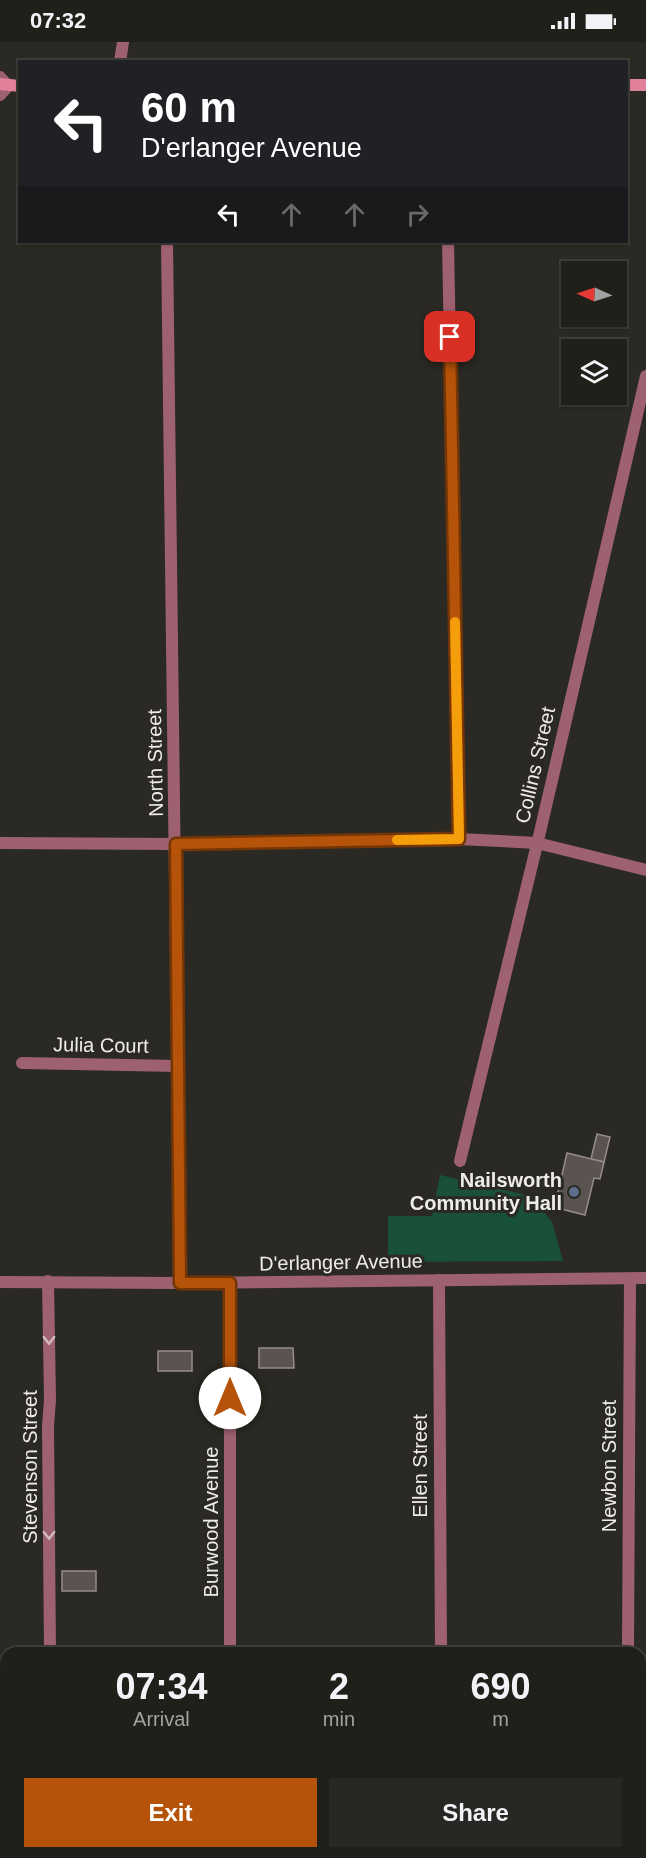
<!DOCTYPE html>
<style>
body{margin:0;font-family:Arial,sans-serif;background:#282723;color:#f1f3f6;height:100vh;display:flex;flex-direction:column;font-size:22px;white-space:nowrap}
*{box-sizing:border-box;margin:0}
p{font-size:20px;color:#a2a2a2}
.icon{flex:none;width:33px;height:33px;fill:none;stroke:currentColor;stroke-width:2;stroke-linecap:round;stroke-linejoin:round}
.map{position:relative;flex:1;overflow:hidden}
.panel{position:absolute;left:0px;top:1605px;width:646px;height:212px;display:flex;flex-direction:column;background:#201f1a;border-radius:18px 18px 0 0;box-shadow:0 2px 4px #0004,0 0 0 2px #3d3d39}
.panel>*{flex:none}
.top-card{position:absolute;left:18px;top:18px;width:610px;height:183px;border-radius:0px;box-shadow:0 2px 4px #0004,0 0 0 2px #3d3d39;background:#202124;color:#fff;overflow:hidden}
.needle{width:39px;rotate:273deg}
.fabs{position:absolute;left:561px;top:219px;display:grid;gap:12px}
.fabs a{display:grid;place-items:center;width:66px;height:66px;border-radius:0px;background:#201f1a;box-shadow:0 2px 4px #0004,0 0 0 2px #3d3d39;font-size:30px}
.pin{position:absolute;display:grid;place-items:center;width:51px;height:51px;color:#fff;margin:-26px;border-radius:12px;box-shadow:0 3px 9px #0006}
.me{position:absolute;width:66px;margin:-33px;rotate:0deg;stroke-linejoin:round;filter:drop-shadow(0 0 4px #0008)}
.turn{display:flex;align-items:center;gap:21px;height:126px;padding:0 24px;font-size:27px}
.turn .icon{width:78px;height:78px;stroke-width:2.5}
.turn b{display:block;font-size:42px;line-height:51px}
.lanes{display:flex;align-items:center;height:57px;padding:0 24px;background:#0003;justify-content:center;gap:30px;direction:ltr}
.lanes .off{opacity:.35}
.eta{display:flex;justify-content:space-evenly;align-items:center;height:102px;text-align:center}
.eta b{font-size:36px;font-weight:800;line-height:42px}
.primary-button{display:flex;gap:12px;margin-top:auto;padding:12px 24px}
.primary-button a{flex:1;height:69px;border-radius:0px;background:#b45309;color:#fff;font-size:24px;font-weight:800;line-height:69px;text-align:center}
.primary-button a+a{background:#282723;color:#f1f3f6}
.status{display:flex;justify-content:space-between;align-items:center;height:42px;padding:0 30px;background:#201f1a;direction:ltr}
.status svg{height:16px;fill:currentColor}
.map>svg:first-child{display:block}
.green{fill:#195038}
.building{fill:#5b5350;stroke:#968d8a;stroke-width:1.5}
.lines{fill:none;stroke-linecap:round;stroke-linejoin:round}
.street{stroke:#9e6171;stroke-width:12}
.secondary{stroke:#e18099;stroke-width:12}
.oneway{stroke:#d2bbbe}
.route-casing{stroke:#753606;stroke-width:15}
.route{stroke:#b45309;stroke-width:10}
.slow{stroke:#f59e0b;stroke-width:10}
.service-dot{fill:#5c6f8a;stroke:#2b2923;stroke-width:2}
.labels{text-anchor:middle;stroke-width:6;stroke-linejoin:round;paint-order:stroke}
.street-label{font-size:20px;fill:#eeece8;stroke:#2b2923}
.poi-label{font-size:20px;font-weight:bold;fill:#eeece8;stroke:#2b2923;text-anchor:end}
</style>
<div class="status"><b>07:32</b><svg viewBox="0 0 49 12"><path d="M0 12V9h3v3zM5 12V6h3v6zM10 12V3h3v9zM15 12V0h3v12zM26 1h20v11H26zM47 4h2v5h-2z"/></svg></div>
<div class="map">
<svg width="646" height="1816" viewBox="0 0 646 1816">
<rect width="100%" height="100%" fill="#2b2923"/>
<!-- green -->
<path class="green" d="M440,1133L522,1152L538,1162L552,1180L563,1219L388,1220V1174H432Z"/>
<!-- building -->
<g class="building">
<path d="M597,1092L610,1095L604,1120L591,1117Z"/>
<path d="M567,1111L604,1120L600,1137L594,1136L585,1173L561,1167L562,1164L555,1163Z"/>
<path d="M259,1306H293L294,1326H259Z"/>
<rect x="158" y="1309" width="34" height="20"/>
<rect x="62" y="1529" width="34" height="20"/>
<rect x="369" y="1810" width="49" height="6"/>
</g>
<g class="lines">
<!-- street -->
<g class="street">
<path d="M120,20L123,0"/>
<path d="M0,35L8,44L0,53"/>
<path d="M167,200L180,1241"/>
<path d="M448,200L459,797"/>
<path d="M0,801L176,802L459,797L537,801L646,828"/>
<path d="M22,1021L178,1024"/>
<path d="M460,1119L540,790L646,334"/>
<path d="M439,1238L441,1611"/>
<path d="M48,1239L50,1358L48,1384L50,1611"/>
<path d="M0,1240L180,1241L646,1236"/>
<path d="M230,1611V1241"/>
<path d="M628,1611L630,1237"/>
<path d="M640,1656H646"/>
<path d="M49,1810V1816"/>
<path d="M630,1810V1816"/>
<path d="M230,1816V1810"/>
<path d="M441,1816V1810"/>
</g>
<!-- secondary -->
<g class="secondary">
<path d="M0,42L20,44"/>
<path d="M627,43H646"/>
</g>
</g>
<!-- one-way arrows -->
<defs><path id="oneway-chevron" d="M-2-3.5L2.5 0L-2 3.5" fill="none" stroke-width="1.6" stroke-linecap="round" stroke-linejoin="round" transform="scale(1.5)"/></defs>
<g class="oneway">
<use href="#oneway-chevron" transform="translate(49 1298) rotate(89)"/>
<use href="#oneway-chevron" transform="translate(49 1493) rotate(89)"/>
</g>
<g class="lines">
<!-- route casing -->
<g class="route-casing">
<path id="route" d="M230,1356V1241H180L176,802L459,797L450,295"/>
</g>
<!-- route -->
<use href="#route" class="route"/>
<!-- slow -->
<path class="slow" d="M397,798L459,797L455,580"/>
</g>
<!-- markers -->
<circle class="service-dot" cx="574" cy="1150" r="6"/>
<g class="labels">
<!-- street labels -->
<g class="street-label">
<text transform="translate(155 721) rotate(-91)" y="7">North Street</text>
<text transform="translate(535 723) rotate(-77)" y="7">Collins Street</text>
<text transform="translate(101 1003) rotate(1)" y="7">Julia Court</text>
<text transform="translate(341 1220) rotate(-1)" y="7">D'erlanger Avenue</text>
<text transform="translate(420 1424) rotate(-90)" y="7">Ellen Street</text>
<text transform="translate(609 1424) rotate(-90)" y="7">Newbon Street</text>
<text transform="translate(30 1425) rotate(-90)" y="7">Stevenson Street</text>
<text transform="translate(211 1480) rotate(-90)" y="7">Burwood Avenue</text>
</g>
<!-- poi labels -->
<g class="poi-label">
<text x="562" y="1145">Nailsworth<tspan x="562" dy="23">Community Hall</tspan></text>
</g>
</g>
</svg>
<div class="fabs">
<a><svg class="needle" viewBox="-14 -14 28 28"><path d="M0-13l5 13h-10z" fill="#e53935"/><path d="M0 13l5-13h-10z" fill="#a2a2a2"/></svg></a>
<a><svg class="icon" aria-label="layers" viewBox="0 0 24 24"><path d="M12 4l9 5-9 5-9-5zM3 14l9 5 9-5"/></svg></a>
</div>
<div class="pin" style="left:450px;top:295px;background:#d93025"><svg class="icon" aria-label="arrive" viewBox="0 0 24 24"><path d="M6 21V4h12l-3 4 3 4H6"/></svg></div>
<svg class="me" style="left:230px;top:1356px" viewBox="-20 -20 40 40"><circle r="19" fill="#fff"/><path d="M0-13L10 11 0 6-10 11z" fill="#b45309"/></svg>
<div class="top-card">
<div class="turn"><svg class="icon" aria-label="left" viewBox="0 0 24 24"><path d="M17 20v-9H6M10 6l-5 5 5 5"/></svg><div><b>60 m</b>D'erlanger Avenue</div></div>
<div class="lanes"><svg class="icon" aria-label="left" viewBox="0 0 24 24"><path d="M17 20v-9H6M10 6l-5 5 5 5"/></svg><svg class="icon off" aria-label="ahead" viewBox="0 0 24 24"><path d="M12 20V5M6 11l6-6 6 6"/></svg><svg class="icon off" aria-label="ahead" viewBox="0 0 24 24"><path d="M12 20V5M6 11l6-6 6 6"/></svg><svg class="icon off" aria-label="right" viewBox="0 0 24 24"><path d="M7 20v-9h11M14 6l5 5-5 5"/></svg></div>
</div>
<section class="panel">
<div class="eta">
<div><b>07:34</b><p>Arrival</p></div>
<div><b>2</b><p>min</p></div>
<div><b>690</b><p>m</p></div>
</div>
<div class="primary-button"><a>Exit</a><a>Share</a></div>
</section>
</div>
